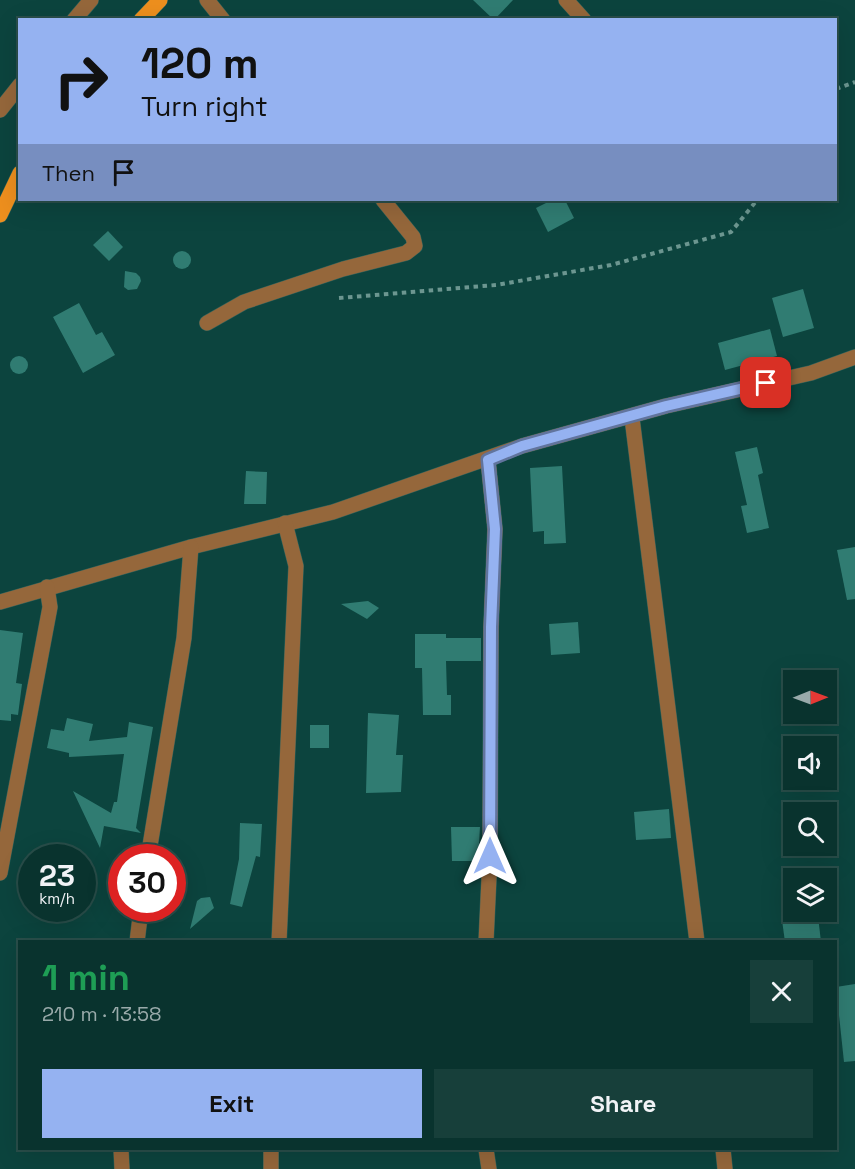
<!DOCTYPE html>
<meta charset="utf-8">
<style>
body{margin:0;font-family:"Space Grotesk",sans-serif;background:#173f3a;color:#f1f3f6;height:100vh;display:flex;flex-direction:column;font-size:22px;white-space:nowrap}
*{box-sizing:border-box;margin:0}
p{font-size:20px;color:#9aa}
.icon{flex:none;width:33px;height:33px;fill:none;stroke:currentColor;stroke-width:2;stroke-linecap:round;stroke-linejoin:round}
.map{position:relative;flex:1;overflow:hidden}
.details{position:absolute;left:18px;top:940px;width:819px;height:210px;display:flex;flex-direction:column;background:#09332e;border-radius:0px;box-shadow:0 6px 24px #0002,0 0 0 2px #294e4a}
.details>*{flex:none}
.hud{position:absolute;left:18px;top:18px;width:819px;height:183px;border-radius:0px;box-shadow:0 6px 24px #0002,0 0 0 2px #294e4a;background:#95b2f1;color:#111;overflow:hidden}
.needle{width:39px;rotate:89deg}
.controls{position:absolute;left:783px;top:670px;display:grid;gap:12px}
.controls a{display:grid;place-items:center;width:54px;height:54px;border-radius:0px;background:#09332e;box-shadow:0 6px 24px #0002,0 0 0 2px #294e4a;font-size:30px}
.speed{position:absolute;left:18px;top:844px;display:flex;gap:12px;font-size:30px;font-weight:700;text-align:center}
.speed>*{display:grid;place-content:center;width:78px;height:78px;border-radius:50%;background:#09332e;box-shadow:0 6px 24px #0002,0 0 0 2px #294e4a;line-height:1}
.speed small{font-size:15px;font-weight:400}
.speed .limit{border:9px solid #d22;background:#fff;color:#111}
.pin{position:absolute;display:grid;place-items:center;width:51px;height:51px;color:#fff;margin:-26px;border-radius:12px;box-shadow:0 3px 9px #0006}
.me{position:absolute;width:66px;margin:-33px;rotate:0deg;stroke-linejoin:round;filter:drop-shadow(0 0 4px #0008)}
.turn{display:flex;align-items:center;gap:21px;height:126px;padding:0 24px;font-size:27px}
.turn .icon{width:78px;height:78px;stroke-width:2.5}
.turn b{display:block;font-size:42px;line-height:51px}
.then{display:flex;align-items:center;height:57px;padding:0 24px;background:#0003;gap:12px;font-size:22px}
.round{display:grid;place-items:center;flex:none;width:63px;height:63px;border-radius:0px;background:#173f3a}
.summary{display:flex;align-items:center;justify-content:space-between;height:102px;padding:0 24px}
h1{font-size:36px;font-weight:800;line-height:45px;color:#1e9e55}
.action{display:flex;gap:12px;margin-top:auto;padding:12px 24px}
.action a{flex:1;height:69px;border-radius:0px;background:#95b2f1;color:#111;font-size:24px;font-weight:800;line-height:69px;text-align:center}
.action a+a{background:#173f3a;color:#f1f3f6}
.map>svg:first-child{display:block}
.building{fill:#307c72}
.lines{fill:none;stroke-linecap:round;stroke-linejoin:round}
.minor-casing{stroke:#2f625c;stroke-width:16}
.major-casing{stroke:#2f625c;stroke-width:16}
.path{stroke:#6c9690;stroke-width:4;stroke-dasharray:4.5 4.5;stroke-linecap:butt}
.minor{stroke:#95673b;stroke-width:15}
.major{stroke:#ed8f1e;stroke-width:15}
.route-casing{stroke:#61749d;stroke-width:15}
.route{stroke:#95b2f1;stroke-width:10}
</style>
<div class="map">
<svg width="855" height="1169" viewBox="0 0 855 1169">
<rect width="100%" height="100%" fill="#0c443e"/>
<!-- building -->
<g class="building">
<path d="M473,0H513L494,20Z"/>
<path d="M552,200H565L574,218L548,232L536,208Z"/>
<path d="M108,231L123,247L109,261L93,245Z"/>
<circle cx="182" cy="260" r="9"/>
<path d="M125,271L136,273L140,277L141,281L137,289L128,290L124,287Z"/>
<path d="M803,289L814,328L783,337L772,298Z"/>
<path d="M79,303L96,335L102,332L115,355L83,373L53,317Z"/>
<path d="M770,329L777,356L725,370L718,343Z"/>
<circle cx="19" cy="365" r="9"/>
<path d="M757,447L763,473L758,475L769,528L747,533L741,506L747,505L735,452Z"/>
<path d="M562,466L566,543L544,544V531L533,532L530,468Z"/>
<path d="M246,471L267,472L266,504H244Z"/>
<path d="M855,547V599L847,600L837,550Z"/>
<path d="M368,601L379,608L367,619L341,604Z"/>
<path d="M578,622L580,653L551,655L549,624Z"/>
<path d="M0,630L23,633L16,683L22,684L18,715L11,714V721L0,720Z"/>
<path d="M415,634H446V638H481V661H446L447,695H451V715H423L422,668H415Z"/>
<path d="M368,713L399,715L396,755H403L401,792L366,793Z"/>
<path d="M67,718L93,724L89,741L127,737L129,722L153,727L136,828L141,833L104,826L100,848L73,791L111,813L114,802H117L124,754L69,757V753L47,748L51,729L64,731Z"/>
<rect x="310" y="725" width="19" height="23"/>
<path d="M669,809L671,838L636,840L634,812Z"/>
<path d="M240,823L262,824L260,857L256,856L242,907L230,904L239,859Z"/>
<path d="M451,827H480L478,861H452Z"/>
<path d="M210,897L214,908L190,929L197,901L201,898Z"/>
<path d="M818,916L821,942H785L782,920Z"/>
<path d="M855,984V1061L844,1062L836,987Z"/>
</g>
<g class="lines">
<!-- minor casing -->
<g class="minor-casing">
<g id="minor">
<path d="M207,0L223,20"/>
<path d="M566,0L584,20"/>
<path d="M74,20L91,0"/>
<path d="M0,110L20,85"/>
<path d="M207,323L244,302L343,269L406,253L415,246L413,237L383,200"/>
<path d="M632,418L697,942"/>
<path d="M0,602L191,547L333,512L522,446L666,406L811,373L855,357"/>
<path d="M148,858L184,638L191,547"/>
<path d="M0,873L50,607L47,587"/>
<path d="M137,942L141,909"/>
<path d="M279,942L296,566L285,523"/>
<path d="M486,942L490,856L491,627L495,529L488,460"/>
<path d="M121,1149L122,1169"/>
<path d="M486,1149L489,1169"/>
<path d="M723,1149L725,1169"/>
<path d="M271,1169V1149"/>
</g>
</g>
<!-- major casing -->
<g class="major-casing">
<g id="major">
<path d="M141,20L160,0"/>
<path d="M0,215L20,173"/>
</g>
</g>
<!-- path -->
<g class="path">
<path d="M836,89L855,82"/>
<path d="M339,298L496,285L611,265L731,232L757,200"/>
</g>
<!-- minor -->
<use href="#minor" class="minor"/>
<!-- major -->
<use href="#major" class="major"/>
</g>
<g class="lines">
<!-- route casing -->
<g class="route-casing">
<path id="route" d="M490,856L491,627L495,529L488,460L522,446L666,406L766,383"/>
</g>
<!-- route -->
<use href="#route" class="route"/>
</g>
</svg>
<div class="controls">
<a><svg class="needle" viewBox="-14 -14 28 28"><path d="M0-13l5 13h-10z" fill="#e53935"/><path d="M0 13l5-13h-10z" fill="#9aa"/></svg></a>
<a><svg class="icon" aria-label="sound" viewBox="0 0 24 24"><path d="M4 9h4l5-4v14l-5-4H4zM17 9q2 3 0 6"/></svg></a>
<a><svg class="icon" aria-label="search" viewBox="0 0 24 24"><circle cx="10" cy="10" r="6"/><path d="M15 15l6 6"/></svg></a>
<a><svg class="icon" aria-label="layers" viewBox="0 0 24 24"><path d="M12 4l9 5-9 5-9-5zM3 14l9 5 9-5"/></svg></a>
</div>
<div class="speed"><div>23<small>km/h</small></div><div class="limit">30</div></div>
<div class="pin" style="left:766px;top:383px;background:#d93025"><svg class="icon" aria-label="arrive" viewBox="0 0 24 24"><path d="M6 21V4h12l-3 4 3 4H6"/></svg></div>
<svg class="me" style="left:490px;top:856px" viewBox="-20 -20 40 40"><path d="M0-17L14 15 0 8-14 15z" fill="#95b2f1" stroke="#fff" stroke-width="4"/></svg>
<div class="hud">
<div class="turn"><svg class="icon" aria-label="right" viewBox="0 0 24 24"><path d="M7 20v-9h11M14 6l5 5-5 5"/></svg><div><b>120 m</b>Turn right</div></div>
<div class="then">Then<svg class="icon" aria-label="arrive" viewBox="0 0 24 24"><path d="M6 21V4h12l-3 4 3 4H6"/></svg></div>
</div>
<section class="details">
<div class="summary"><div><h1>1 min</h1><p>210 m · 13:58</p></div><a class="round"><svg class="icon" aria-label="close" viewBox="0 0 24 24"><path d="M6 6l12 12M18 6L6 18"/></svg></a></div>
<div class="action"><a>Exit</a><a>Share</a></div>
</section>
</div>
